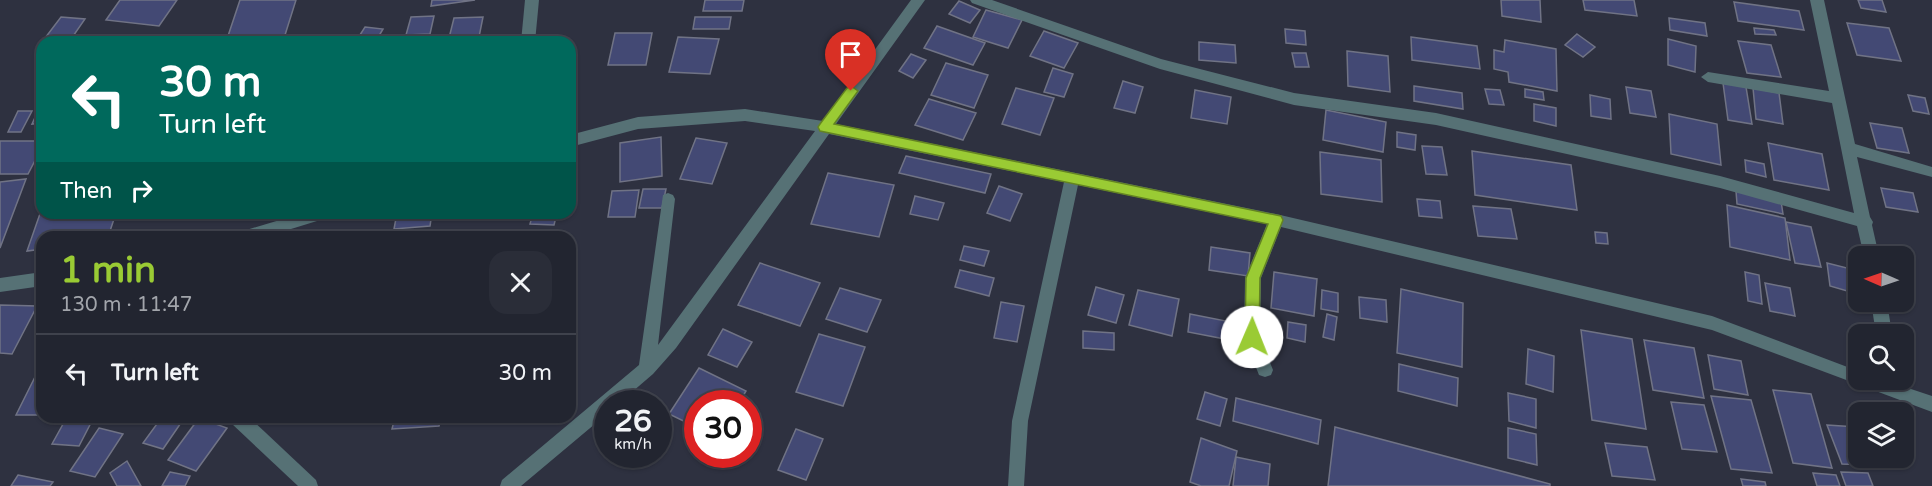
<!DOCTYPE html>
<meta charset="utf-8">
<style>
body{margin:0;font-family:"Varela Round",sans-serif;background:#2a2d38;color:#f1f3f6;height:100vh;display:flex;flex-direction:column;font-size:22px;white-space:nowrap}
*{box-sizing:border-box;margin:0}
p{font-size:20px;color:#a2a5ab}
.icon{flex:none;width:33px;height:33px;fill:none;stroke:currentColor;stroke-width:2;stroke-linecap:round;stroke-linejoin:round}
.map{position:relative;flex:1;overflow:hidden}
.side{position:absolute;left:36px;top:231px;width:540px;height:192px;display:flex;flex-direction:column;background:#222530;border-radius:18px;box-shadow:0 2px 4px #0004,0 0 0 2px #3f424c}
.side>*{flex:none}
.top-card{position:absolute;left:36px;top:36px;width:540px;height:183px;border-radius:18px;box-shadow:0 2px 4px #0004,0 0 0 2px #3f424c;background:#00695c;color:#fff;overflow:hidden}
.needle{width:39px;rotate:272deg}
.controls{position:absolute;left:1848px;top:246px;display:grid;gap:12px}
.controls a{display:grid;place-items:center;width:66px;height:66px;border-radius:12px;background:#222530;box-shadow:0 2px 4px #0004,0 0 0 2px #3f424c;font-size:30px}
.speed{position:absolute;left:594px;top:390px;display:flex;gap:12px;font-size:30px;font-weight:700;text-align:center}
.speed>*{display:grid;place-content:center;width:78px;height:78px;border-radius:50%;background:#222530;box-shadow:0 2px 4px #0004,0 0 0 2px #3f424c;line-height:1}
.speed small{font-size:15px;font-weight:400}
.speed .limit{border:9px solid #d22;background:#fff;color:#111}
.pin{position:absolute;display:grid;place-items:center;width:51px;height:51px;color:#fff;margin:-62px -26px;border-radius:50% 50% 50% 0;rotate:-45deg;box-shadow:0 0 6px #0007}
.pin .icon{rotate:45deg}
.me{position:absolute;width:66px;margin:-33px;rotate:1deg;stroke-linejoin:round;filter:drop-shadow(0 0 4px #0008)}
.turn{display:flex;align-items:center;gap:21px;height:126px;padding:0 24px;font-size:27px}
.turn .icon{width:78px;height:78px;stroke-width:2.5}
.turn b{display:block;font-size:42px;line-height:51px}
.then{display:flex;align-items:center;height:57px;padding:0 24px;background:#0003;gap:12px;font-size:22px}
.round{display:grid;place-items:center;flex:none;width:63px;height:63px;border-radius:18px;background:#2a2d38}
.headline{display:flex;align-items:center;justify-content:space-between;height:102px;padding:0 24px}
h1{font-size:36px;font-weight:800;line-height:45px;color:#9acb34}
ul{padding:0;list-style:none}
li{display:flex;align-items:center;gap:18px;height:78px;padding:0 24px;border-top:2px solid #3f424c}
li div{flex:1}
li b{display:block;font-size:22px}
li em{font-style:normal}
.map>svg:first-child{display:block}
.building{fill:#434974;stroke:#707385;stroke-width:1.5}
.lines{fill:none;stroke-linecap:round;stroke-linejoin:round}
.minor{fill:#567175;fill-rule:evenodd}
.route{fill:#9acb34;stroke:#648422;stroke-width:1.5}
</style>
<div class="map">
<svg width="1932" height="486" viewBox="0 0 1932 486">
<rect width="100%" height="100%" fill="#2e3140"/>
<!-- building -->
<g class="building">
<path d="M120,0H177L159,26L106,20Z"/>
<path d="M240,0H296L285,35L227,39Z"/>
<path d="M432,0H475L431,6Z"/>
<path d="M705,0H744L742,11H703Z"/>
<path d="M1501,0H1540L1541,22L1502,16Z"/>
<path d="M1583,0H1634L1637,16L1585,10Z"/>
<path d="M1858,0H1882L1886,12L1861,8Z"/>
<path d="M959,1L980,10L970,23L949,14Z"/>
<path d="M1734,2L1799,11L1804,30L1738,21Z"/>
<path d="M986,10L1022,20L1008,48L973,37Z"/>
<path d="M434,16L430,34L406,35L411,17Z"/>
<path d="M61,17L85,19L69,42H42Z"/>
<path d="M483,17L478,42H448L454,18Z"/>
<path d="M695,17H731L729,29H693Z"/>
<path d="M1669,18L1705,23L1707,36L1670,30Z"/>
<path d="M1847,23L1889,28L1901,61L1857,55Z"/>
<path d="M937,26L985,43L973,65L924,48Z"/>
<path d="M365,27L383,29L376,41L358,38Z"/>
<path d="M1754,28L1774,30L1776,35L1755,34Z"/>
<path d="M1285,29L1305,31L1306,45L1286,43Z"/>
<path d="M1044,31L1078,43L1064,68L1030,56Z"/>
<path d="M615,33H652L646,65H608Z"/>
<path d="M1577,34L1595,47L1583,57L1565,45Z"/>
<path d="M678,37L719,39L710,74L669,72Z"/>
<path d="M1411,37L1477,46L1480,69L1412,60Z"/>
<path d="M1668,39L1696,46L1695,72L1668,65Z"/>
<path d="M1505,40L1556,49L1557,91L1509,82L1508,72L1494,69V50L1504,52Z"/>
<path d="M1738,41L1771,45L1781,77L1747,73Z"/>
<path d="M1199,42L1235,45L1236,63L1199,60Z"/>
<path d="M1347,51L1388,56L1390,92L1348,86Z"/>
<path d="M1292,53H1306L1309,67H1295Z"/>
<path d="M911,54L926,60L913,78L899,71Z"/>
<path d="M946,63L988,75L974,108L931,95Z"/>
<path d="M1053,68L1073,74L1064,97L1044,92Z"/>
<path d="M1123,81L1143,87L1135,113L1114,108Z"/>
<path d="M1723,83L1746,87L1752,124L1728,120Z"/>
<path d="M1414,86L1462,93L1463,109L1414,101Z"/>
<path d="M1626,87L1651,91L1656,117L1630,113Z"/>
<path d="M1016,88L1054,98L1040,135L1002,124Z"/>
<path d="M1753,88L1779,93L1783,124L1756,119Z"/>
<path d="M1485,89L1500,90L1504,105L1489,104Z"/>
<path d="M1525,89L1543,92L1544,100L1525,97Z"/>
<path d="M1195,90L1231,97L1227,124L1191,118Z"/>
<path d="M1590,95L1610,99L1611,119L1591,116Z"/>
<path d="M1908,95L1925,98L1929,114L1913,111Z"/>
<path d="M929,99L976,113L963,140L915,125Z"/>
<path d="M42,102V123L32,124Z"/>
<path d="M1534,104L1556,108V126L1534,121Z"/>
<path d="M1326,110L1386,122L1383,152L1323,140Z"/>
<path d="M18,111H32L21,132H8Z"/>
<path d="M1669,114L1717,124L1721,165L1671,154Z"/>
<path d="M1870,123L1902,128L1909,153L1877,148Z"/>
<path d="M1397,132L1416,135L1415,150L1397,147Z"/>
<path d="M661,137L662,176L620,182V143Z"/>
<path d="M696,138L727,143L712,184L680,179Z"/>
<path d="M0,141H42V147L28,174H0Z"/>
<path d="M1768,143L1822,154L1829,190L1774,180Z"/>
<path d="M1422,146L1442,147L1447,175L1426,174Z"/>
<path d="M1472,151L1571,165L1577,210L1475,195Z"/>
<path d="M1320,152L1381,160L1382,202L1321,194Z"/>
<path d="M906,156L991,174L985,193L899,173Z"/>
<path d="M1745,160L1764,164L1766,177L1746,172Z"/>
<path d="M828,173L894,185L879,237L811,224Z"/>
<path d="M26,179L0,248V182Z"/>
<path d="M999,186L1022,194L1010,221L987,213Z"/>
<path d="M1881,188L1913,193L1918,212L1886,207Z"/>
<path d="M643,189H666L662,208H639Z"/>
<path d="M639,190L635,217H608L612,191Z"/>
<path d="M1736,191L1781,201L1783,214L1737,204Z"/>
<path d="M915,196L944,203L938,220L910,214Z"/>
<path d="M1417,199L1440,201L1442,218L1419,216Z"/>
<path d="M1727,205L1785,218L1790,260L1730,247Z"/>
<path d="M1473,206L1511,209L1517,239L1478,236Z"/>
<path d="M42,208V213H116L108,237H42V249L27,251Z"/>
<path d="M397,213H432L430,226L394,229Z"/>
<path d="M533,213H557L554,225L530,224Z"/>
<path d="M1786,222L1811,227L1821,267L1795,263Z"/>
<path d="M1595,232L1607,233L1608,244L1596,243Z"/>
<path d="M964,246L989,251L984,266L960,260Z"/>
<path d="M1211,247L1250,253L1248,276L1209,270Z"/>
<path d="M760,263L820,283L800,326L738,305Z"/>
<path d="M1827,263L1851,269L1854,293L1830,286Z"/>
<path d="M960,270L994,278L989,296L955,287Z"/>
<path d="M1274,272L1317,279L1314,316L1271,308Z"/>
<path d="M1745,272L1759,275L1762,304L1748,301Z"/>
<path d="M1765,283L1790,288L1795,316L1770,311Z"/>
<path d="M1096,287L1124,295L1116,323L1088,315Z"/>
<path d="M840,288L881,300L867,332L826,319Z"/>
<path d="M1401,289L1463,303L1462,367L1397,353Z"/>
<path d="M1138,290L1179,299L1172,336L1129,325Z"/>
<path d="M1322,290L1338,293V312L1321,309Z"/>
<path d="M1359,297L1386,300L1387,322L1360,318Z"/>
<path d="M1001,302L1024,306L1017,342L994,338Z"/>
<path d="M0,305L37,306L12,354L0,353Z"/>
<path d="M1190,314L1226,321L1225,339L1188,332Z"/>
<path d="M1327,314L1337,317L1334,340L1323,337Z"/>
<path d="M1288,322L1306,325L1305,342L1287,338Z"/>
<path d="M723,329L752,342L737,367L708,355Z"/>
<path d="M1581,330L1632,339L1646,429L1592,420Z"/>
<path d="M1083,331L1114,333V350L1083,348Z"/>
<path d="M819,334L865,347L843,406L796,392Z"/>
<path d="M1644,340L1694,348L1704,398L1653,390Z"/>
<path d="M1528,349L1554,356L1553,392L1526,384Z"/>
<path d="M1708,355L1741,361L1748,395L1714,389Z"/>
<path d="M1399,364L1458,378L1457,406L1398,391Z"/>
<path d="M699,368L746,391L738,404H698V428L669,414Z"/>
<path d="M37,373H42V415H16Z"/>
<path d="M1773,390L1811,394L1832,468L1793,463Z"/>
<path d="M1205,392L1227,399L1220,426L1197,419Z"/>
<path d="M1508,393L1536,399V428L1509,421Z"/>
<path d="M1711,396L1751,400L1772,473L1731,469Z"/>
<path d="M1236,398L1321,420L1318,444L1233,421Z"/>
<path d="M1671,402L1704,405L1717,452L1682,449Z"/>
<path d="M67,417H94L79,446L52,444Z"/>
<path d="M162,417H185L163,449L143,443Z"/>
<path d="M395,417H441L439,426L392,429Z"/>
<path d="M199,418L227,428L196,471L168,460Z"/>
<path d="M1827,425L1857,427L1858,458H1868L1871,465L1842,464Z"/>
<path d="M1335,427L1550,484V486H1328Z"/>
<path d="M99,428L123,434L95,477L70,471Z"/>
<path d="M1508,428L1536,434L1537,465L1508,458Z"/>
<path d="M796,429L823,439L806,480L778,470Z"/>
<path d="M1201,438L1237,451L1229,486H1201L1190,482Z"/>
<path d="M1605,443L1647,447L1655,480L1612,476Z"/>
<path d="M1236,457L1270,464L1268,486H1233Z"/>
<path d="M127,461L141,486H117L110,473Z"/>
<path d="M170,472L190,476L185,486H162Z"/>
<path d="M1841,472L1868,473L1873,486H1846Z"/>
<path d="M1813,473L1836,475L1840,486H1817Z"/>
<path d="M18,475L53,482L50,486H11Z"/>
<path d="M1741,479L1765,482L1766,486H1743Z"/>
</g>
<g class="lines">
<!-- minor -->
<g class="minor">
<path d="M525,0H539L535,42H521Z"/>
<path d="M911,0H925L836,124L1276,214L1712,316L1858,371V380H1884L1932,396V412L1712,330L1281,227L1261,278L1260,337L1273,370L1271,375L1265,377L1259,375L1244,337L1245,278L1267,224L1078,185L1028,421L1024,486H1008L1012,421L1064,182L829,134L676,348L653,374L618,404H608V413L521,486H500L502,480L639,365L663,195L668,193L673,195L675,199L658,345L815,131L745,121L638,129L570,147V135L638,117L745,109L823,121Z"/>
<path d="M970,0H992L1161,59L1294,93L1436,113L1720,176L1854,213L1832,103L1708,82L1701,77L1708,72L1829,91L1810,0H1824L1855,144L1932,167V177L1857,157L1870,217L1873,222L1872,225L1879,256H1864L1857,226L1720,188L1436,125L1294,105L1160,69L972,3Z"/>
<path d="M303,213H332L330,217L265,237H236L238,232L243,231Z"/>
<path d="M42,272V286L0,292V278Z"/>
<path d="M1871,302H1887L1892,334H1876Z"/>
<path d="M229,417H249L316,480L318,486H298L231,423Z"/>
</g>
</g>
<!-- route -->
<path class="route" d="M851,86L858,91L834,124L1281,216L1283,220L1260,278L1259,337L1257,342L1252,344L1247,342L1245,337L1246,278L1268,224L820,131L818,127L820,124L847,88Z"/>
</svg>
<div class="controls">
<a><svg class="needle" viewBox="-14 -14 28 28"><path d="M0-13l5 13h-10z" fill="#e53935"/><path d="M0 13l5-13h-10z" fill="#a2a5ab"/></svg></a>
<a><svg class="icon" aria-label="search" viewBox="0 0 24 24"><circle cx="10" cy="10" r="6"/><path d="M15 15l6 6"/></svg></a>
<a><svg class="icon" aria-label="layers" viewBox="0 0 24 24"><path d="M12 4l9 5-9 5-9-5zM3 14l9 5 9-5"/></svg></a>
</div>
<div class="speed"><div>26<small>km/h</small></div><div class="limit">30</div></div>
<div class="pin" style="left:851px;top:91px;background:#d93025"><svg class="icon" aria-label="arrive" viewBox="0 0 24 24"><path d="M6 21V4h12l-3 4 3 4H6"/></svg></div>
<svg class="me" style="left:1252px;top:337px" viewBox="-20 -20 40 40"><circle r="19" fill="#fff"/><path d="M0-13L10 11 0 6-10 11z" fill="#9acb34"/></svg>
<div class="top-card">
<div class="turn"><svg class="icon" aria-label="left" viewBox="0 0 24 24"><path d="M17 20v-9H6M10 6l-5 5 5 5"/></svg><div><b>30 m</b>Turn left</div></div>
<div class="then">Then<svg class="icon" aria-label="right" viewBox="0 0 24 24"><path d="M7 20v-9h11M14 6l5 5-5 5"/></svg></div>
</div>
<section class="side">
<div class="headline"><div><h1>1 min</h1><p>130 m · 11:47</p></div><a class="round"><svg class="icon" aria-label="close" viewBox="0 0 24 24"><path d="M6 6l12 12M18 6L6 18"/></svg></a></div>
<ul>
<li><svg class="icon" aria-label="left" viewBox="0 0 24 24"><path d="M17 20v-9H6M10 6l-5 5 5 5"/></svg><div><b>Turn left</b></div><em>30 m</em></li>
</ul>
</section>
</div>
